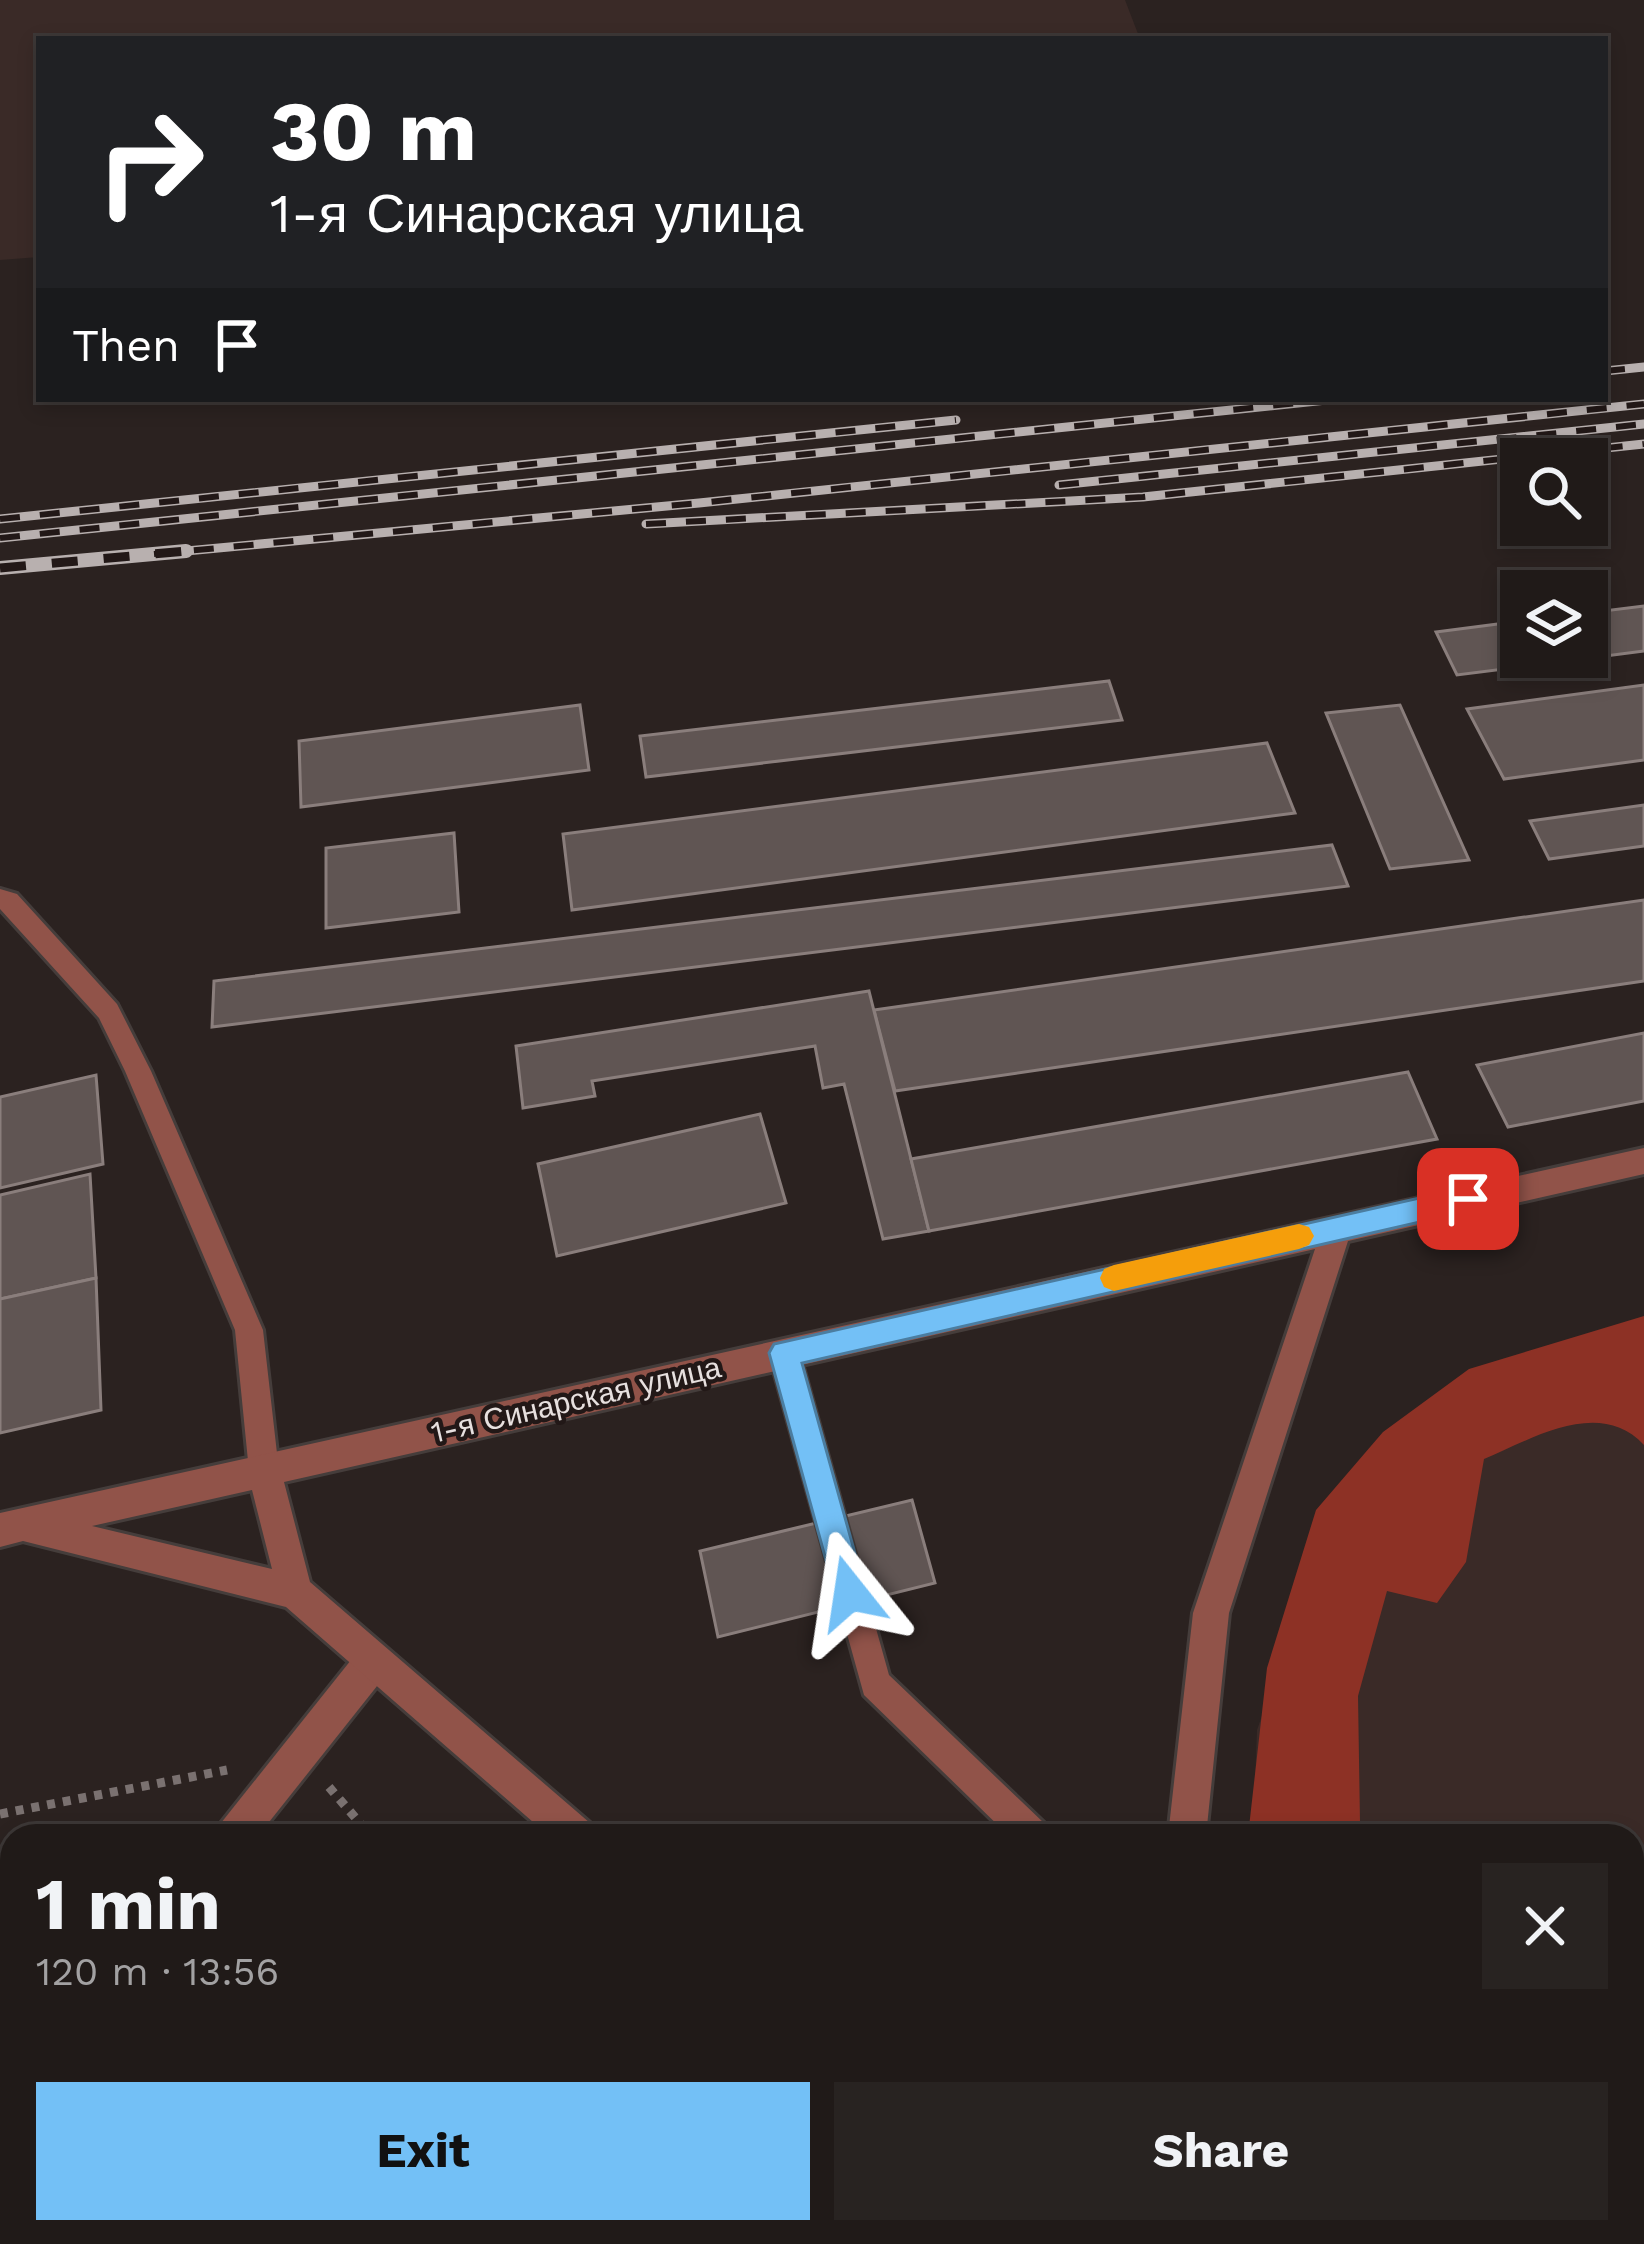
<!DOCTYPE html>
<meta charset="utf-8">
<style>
body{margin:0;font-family:"Work Sans",sans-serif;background:#282321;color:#f1f3f6;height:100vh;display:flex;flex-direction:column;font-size:45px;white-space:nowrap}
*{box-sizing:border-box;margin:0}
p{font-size:39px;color:#a2a1a2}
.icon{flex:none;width:66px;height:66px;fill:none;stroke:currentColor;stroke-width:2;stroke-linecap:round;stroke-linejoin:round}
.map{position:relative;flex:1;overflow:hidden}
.sheet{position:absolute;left:0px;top:1824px;width:1644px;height:420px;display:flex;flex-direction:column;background:#201a18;border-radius:36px 36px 0 0;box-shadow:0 6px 18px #0003,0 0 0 3px #3d3837}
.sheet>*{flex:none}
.top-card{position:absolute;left:36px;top:36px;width:1572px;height:366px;border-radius:0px;box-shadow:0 6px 18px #0003,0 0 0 3px #3d3837;background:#202124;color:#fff;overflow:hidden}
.buttons{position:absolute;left:1500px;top:438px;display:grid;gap:24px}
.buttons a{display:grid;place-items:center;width:108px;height:108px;border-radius:0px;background:#201a18;box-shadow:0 6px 18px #0003,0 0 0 3px #3d3837;font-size:60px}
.pin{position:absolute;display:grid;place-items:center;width:102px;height:102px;color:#fff;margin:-51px;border-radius:24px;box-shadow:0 6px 18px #0006}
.me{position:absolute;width:132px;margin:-66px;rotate:345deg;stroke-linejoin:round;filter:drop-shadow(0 0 9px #0008)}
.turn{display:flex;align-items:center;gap:42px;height:252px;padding:0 36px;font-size:54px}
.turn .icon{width:156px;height:156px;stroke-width:2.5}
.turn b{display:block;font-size:84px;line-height:102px}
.then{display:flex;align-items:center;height:114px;padding:0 36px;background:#0003;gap:24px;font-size:45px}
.round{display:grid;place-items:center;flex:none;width:126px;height:126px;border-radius:0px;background:#282321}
.headline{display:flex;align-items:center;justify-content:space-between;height:204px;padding:0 36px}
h1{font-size:72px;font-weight:700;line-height:90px}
.primary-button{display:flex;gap:24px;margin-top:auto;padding:24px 36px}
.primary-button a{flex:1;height:138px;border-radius:0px;background:#73c0f6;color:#111;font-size:48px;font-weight:700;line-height:138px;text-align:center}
.primary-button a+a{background:#282321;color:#f1f3f6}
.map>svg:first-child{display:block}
.built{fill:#3a2a27}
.forest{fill:#8d3125}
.building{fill:#605553;stroke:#8a7e7c;stroke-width:3}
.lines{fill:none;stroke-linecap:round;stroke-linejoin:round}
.service-casing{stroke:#453d3b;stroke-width:6}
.minor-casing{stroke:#453d3b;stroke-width:6}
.tertiary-casing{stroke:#453d3b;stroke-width:6}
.path{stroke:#7a7170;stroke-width:9;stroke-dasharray:8 8;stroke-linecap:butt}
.service{fill:#915349;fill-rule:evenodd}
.minor{fill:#915349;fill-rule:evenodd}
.tertiary{fill:#915349;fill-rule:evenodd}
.rail-far1-casing{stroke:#b8b0af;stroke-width:9}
.rail-casing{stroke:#b8b0af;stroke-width:14}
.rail-far1{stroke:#221817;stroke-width:6;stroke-dasharray:20;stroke-linecap:butt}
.rail{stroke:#221817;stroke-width:9;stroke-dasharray:26;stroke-linecap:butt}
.route{fill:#73c0f6;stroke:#4b7da0;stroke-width:3}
.slow{fill:#f59e0b}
.labels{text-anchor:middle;stroke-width:9;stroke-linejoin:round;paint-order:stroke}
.street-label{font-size:30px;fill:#e7e0df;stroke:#221817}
</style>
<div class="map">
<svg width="1644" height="2244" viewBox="0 0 1644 2244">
<rect width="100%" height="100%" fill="#2b2220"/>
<!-- built -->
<g class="built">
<path d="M0,0H1125L1140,39H39V257L0,260Z"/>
<path d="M1644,1362V2244H1357L1351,2232H1632V1836H1253L1257,1730L1333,1514Z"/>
</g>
<!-- forest -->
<g class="forest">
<path d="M1644,1316V1445C1599,1397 1532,1439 1484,1459L1466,1562L1437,1603L1387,1591L1358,1696L1360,1822L1365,1836H1248L1267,1668L1316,1510L1383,1432L1469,1369Z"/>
<path d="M1644,2114V2244H1582L1586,2232H1632V2130Z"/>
<path d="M1334,2232H1439L1446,2244H1339Z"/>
</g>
<!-- building -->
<g class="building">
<path d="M1644,606V651L1457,675L1436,632L1521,621V657H1587V613Z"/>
<path d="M1109,681L1122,720L646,777L640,736Z"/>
<path d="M1644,685V760L1504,779L1467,709Z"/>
<path d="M580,705L589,770L301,807L299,741Z"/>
<path d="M1400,705L1469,860L1390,869L1326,713Z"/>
<path d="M1267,743L1295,813L572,910L563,834Z"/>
<path d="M1644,805V846L1549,859L1530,821Z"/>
<path d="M454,833L459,912L326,928V848Z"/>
<path d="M1332,845L1348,886L212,1027L214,981Z"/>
<path d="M1644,900V981L895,1091L874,1010Z"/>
<path d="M869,991L929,1231L883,1239L844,1084L823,1088L815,1046L592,1081L595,1096L523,1108L516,1046Z"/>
<path d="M1644,1033V1101L1508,1127L1477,1065Z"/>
<path d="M1408,1072L1437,1139L929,1231L911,1159Z"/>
<path d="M96,1075L103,1164L0,1188V1097Z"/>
<path d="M760,1114L786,1203L557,1256L538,1164Z"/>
<path d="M90,1174L96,1278L0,1299V1195Z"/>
<path d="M96,1278L101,1410L0,1433V1299Z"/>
<path d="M912,1500L935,1583L718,1637L700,1551Z"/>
<path d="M81,2232H209L221,2244H70Z"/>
</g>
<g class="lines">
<!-- service casing -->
<g class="service-casing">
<g id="service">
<path d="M0,889L17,894L117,1004L151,1071L263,1330L279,1471L275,1481L264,1485L253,1481L249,1471L235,1330L125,1071L99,1018L0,909Z"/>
<path d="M784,1340L794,1344L799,1353L889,1675L1045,1824L1050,1836H1009L864,1695L769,1353L774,1344Z"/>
</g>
</g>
<!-- minor casing -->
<g class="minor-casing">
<g id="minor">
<path d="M372,1645L385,1650L390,1663L385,1676L258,1836H215L221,1823L359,1650Z"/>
<path d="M12,2079V2128L0,2133V2084Z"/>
</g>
</g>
<!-- tertiary casing -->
<g class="tertiary-casing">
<g id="tertiary">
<path d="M1644,1148V1174L1348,1241L1229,1613L1206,1836H1168L1193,1613L1315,1249L284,1482L310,1582L590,1823L596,1836H549L286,1607L23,1541L0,1547V1513ZM252,1490L272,1569L92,1526Z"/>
<path d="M996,2232H1045L1050,2244H1001Z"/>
<path d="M1200,2232H1242L1243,2244H1201Z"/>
</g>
</g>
<!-- path -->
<g class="path">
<path d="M329,1787L371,1836"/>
<path d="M0,1814L227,1770"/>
<path d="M717,2232L727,2244"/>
</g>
<!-- service -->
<use href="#service" class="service"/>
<!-- minor -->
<use href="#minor" class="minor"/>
<!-- tertiary -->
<use href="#tertiary" class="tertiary"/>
<!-- rail-far1 casing -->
<g class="rail-far1-casing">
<g id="rail-far1">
<path d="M1605,371L1644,367"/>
<path d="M1059,485L1644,424"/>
<path d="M0,519L956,420"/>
<path d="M646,524L1143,497L1644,444"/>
<path d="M0,538L1336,399"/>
<path d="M154,554L699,503L1644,404"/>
</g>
</g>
<!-- rail casing -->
<g class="rail-casing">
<path id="rail" d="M0,568L186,551"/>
</g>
<!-- rail-far1 -->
<use href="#rail-far1" class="rail-far1"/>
<!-- rail -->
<use href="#rail" class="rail"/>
</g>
<!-- route -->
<path class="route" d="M1468,1187L1478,1190L1482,1199L1478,1208L1468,1211L802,1363L866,1593L861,1604L850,1609L838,1604L769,1353L774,1344Z"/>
<!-- slow -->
<path class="slow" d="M1299,1224L1309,1227L1314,1236L1309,1245L1299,1249L1114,1291L1104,1287L1100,1278L1104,1269L1114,1265Z"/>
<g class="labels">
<!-- street labels -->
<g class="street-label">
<text transform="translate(576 1400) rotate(-13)" y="10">1-я Синарская улица</text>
</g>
</g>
</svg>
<div class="buttons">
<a><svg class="icon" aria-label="search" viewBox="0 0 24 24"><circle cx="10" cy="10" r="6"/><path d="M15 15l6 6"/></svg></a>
<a><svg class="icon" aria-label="layers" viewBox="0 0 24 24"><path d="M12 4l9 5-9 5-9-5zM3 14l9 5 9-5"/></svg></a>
</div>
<div class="pin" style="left:1468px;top:1199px;background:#d93025"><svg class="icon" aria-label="arrive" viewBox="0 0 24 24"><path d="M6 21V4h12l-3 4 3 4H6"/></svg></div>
<svg class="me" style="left:850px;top:1593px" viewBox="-20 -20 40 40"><path d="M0-17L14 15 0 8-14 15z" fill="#73c0f6" stroke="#fff" stroke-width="4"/></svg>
<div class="top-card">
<div class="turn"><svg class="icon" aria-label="right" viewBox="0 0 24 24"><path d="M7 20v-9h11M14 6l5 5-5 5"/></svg><div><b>30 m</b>1-я Синарская улица</div></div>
<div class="then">Then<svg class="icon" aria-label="arrive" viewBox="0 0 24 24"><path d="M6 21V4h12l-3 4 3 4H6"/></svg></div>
</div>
<section class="sheet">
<div class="headline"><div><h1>1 min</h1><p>120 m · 13:56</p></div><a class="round"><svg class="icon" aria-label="close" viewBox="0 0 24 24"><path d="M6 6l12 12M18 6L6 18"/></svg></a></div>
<div class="primary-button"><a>Exit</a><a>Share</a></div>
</section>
</div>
